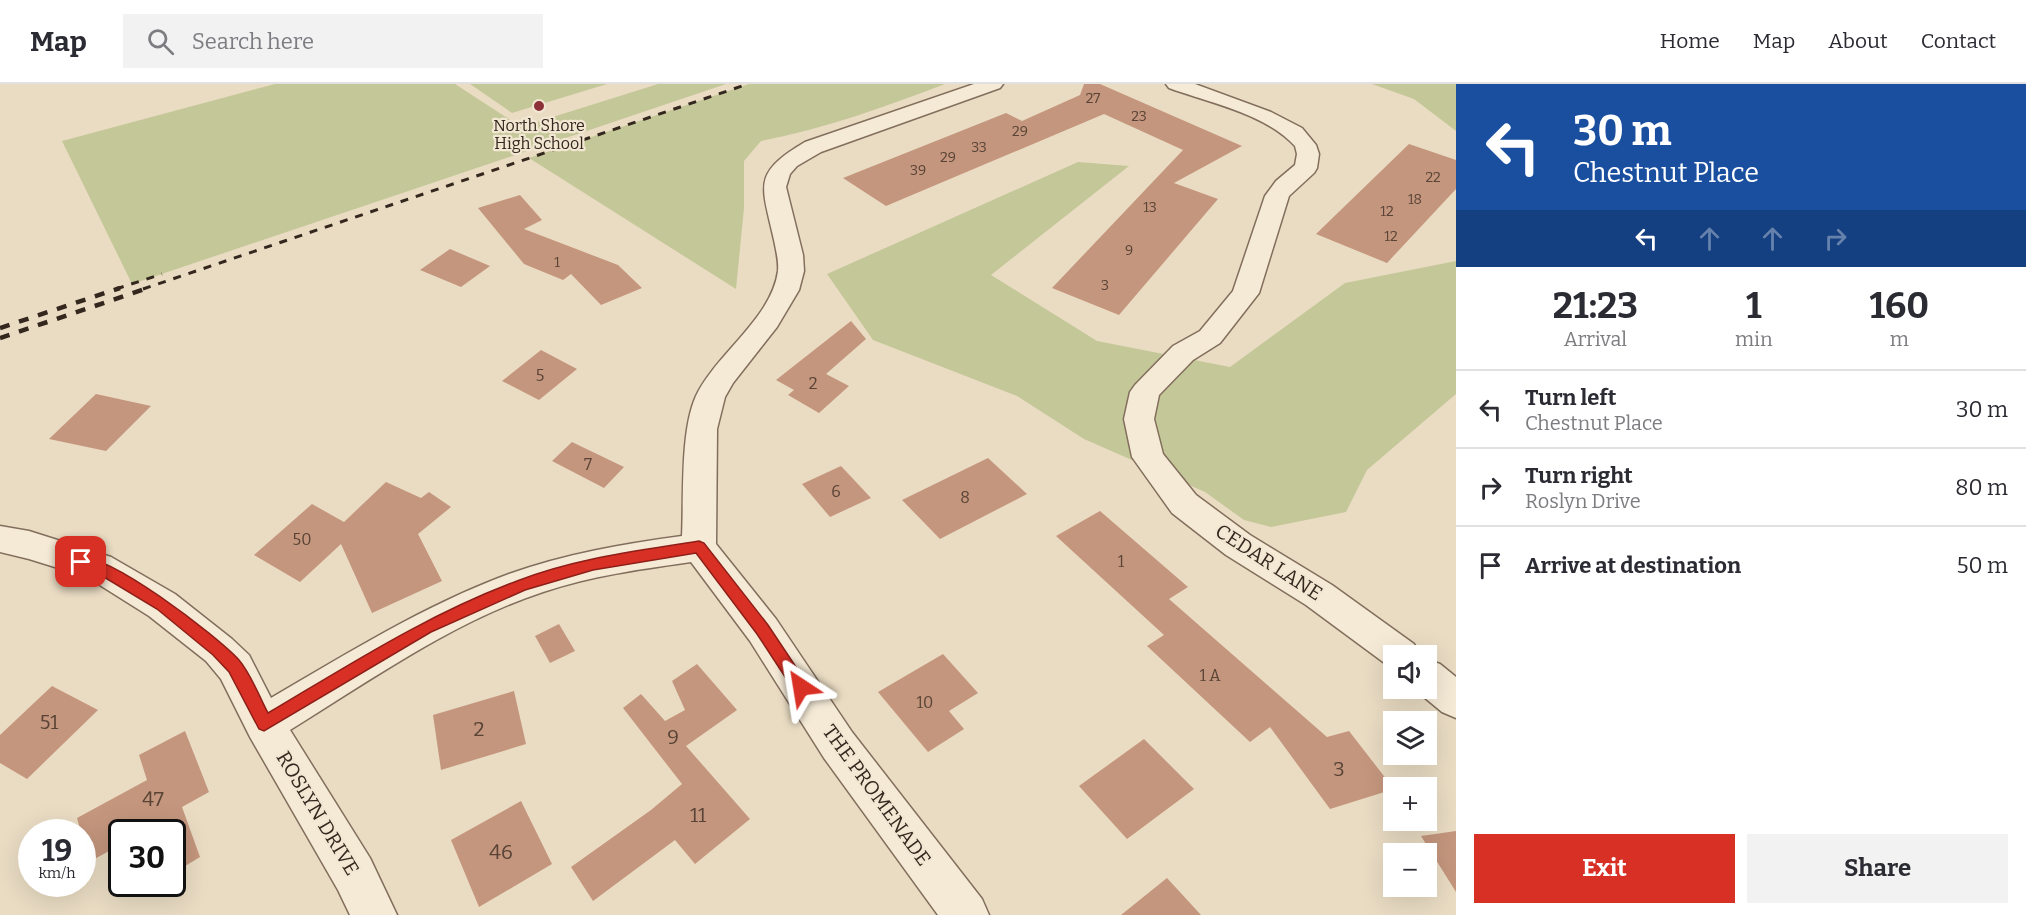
<!DOCTYPE html>
<meta charset="utf-8">
<style>
body{margin:0;font-family:Bitter,serif;background:#f2f2f3;color:#2b2b33;height:100vh;display:flex;flex-direction:column;font-size:22px;white-space:nowrap}
*{box-sizing:border-box;margin:0}
p{font-size:20px;color:#7c7c81}
.icon{flex:none;width:33px;height:33px;fill:none;stroke:currentColor;stroke-width:2;stroke-linecap:round;stroke-linejoin:round}
.map{position:relative;flex:1;overflow:hidden}
.sheet{display:flex;flex-direction:column;background:#fff;width:570px}
.sheet>*{flex:none}
.guide{background:#1a4fa0;color:#fff;overflow:hidden}
.fabs{position:absolute;left:1383px;top:561px;display:grid;gap:12px}
.fabs a{display:grid;place-items:center;width:54px;height:54px;border-radius:0px;background:#fff;box-shadow:0 6px 24px #0002;font-size:30px}
.speed{position:absolute;left:18px;top:735px;display:flex;gap:12px;font-size:30px;font-weight:700;text-align:center}
.speed>*{display:grid;place-content:center;width:78px;height:78px;border-radius:50%;background:#fff;box-shadow:0 6px 24px #0002;line-height:1}
.speed small{font-size:15px;font-weight:400}
.speed .limit{border:3px solid #111;border-radius:9px;background:#fff;color:#111}
.pin{position:absolute;display:grid;place-items:center;width:51px;height:51px;color:#fff;margin:-26px;border-radius:12px;box-shadow:0 3px 9px #0006}
.me{position:absolute;width:66px;margin:-33px;rotate:327deg;stroke-linejoin:round;filter:drop-shadow(0 0 4px #0008)}
.turn{display:flex;align-items:center;gap:21px;height:126px;padding:0 18px;font-size:27px}
.turn .icon{width:78px;height:78px;stroke-width:2.5}
.turn b{display:block;font-size:42px;line-height:51px}
.lanes{display:flex;align-items:center;height:57px;padding:0 18px;background:#0003;justify-content:center;gap:30px;direction:ltr}
.lanes .off{opacity:.35}
.eta{display:flex;justify-content:space-evenly;align-items:center;height:102px;text-align:center}
.eta b{font-size:36px;font-weight:700;line-height:42px}
.primary-button{display:flex;gap:12px;margin-top:auto;padding:12px 18px}
.primary-button a{flex:1;height:69px;border-radius:0px;background:#d93025;color:#fff;font-size:24px;font-weight:700;line-height:69px;text-align:center}
.primary-button a+a{background:#f2f2f3;color:#2b2b33}
ul{padding:0;list-style:none}
li{display:flex;align-items:center;gap:18px;height:78px;padding:0 18px;border-top:2px solid #e1e1e2}
li div{flex:1}
li b{display:block;font-size:22px}
li em{font-style:normal}
header{display:flex;align-items:center;gap:36px;box-sizing:border-box;height:84px;padding:0 30px;background:#fff;border-bottom:2px solid #e1e1e2}
header strong{font-size:28px}
nav{display:flex;gap:33px;margin-inline-start:auto;font-size:21px}
.search{width:420px;height:54px;background:#f2f2f3;display:flex;align-items:center;gap:15px;box-sizing:border-box;padding:0 21px;border-radius:0px;color:#7c7c81;font-size:22px}
main{display:flex;flex:1;min-height:0}
.map>svg:first-child{display:block}
.green{fill:#c4c798}
.building{fill:#c4967d}
.lines{fill:none;stroke-linecap:round;stroke-linejoin:round}
.minor-casing{stroke:#826e5c;stroke-width:3}
.minor{fill:#f5ead6;fill-rule:evenodd}
.rail-far1{stroke:#34271e;stroke-width:3;stroke-dasharray:8 8;stroke-linecap:butt}
.rail{stroke:#34271e;stroke-width:4.5;stroke-dasharray:10 10;stroke-linecap:butt}
.route{fill:#d93025;stroke:#8d1f18;stroke-width:1.5}
.poi-dot{fill:#8c3137;stroke:#f2e7d2;stroke-width:2}
.labels{text-anchor:middle;stroke-width:4.5;stroke-linejoin:round;paint-order:stroke}
.far-number-label{font-size:14px;fill:#584336}
.far-poi-label{font-size:16px;fill:#34271e;stroke:#f2e7d2}
.number-label{font-size:16px;fill:#584336}
.street-label{font-size:20px;fill:#34271e;stroke:#f2e7d2}
.near-number-label{font-size:20px;fill:#584336}
</style>
<header>
<strong>Map</strong>
<div class="search"><svg class="icon" aria-label="search" viewBox="0 0 24 24"><circle cx="10" cy="10" r="6"/><path d="M15 15l6 6"/></svg>Search here</div>
<nav><a>Home</a><a>Map</a><a>About</a><a>Contact</a></nav>
</header>
<main>
<div class="map">
<svg width="1456" height="831" viewBox="0 0 1456 831">
<rect width="100%" height="100%" fill="#eadcc3"/>
<!-- green -->
<g class="green">
<path d="M275,0H455L521,43L658,0H726L132,200L62,57Z"/>
<path d="M470,0H607L512,29Z"/>
<path d="M749,0H945C885,23 824,45 761,57L744,77V124L736,205L529,74Z"/>
<path d="M1372,0H1456V47L1414,15Z"/>
<path d="M1078,78L1129,82L991,191L1097,257L1230,283L1345,199L1456,177V310L1367,386L1346,428L1271,443L1244,436L1205,408L1084,355L1017,312L873,256L827,190Z"/>
</g>
<!-- building -->
<g class="building">
<path d="M1084,0H1100L1242,62L1174,99L1218,115L1119,231L1052,204L1183,66L1104,30L886,122L843,94L1006,29L1022,37L1080,11Z"/>
<path d="M1409,60L1456,76V105L1387,179L1316,150Z"/>
<path d="M520,111L542,136L524,145L618,181L642,204L601,221L571,190L563,196L524,180L478,124Z"/>
<path d="M450,165L490,182L461,203L420,186Z"/>
<path d="M851,237L866,255L826,290L849,302L819,329L788,311L794,306L776,296Z"/>
<path d="M541,266L577,285L539,316L502,297Z"/>
<path d="M96,310L151,322L106,367L49,355Z"/>
<path d="M572,358L624,383L604,404L552,377Z"/>
<path d="M988,374L1027,410L940,455L902,416Z"/>
<path d="M841,382L871,414L830,433L802,400Z"/>
<path d="M386,398L421,414L429,408L451,423L418,450L442,497L372,529L341,460L300,498L254,471L312,420L344,438Z"/>
<path d="M1100,427L1188,503L1169,515L1327,653L1349,647L1394,705L1330,725L1270,643L1250,658L1147,562L1164,551L1056,452Z"/>
<path d="M559,540L575,567L550,579L535,552Z"/>
<path d="M943,570L978,609L949,627L964,645L928,668L878,608Z"/>
<path d="M697,580L737,626L686,662L750,735L695,780L675,756L593,817L571,783L651,726L682,700L623,624L641,610L665,637L685,626L672,597Z"/>
<path d="M52,602L98,626L27,695L0,679V651Z"/>
<path d="M514,607L526,660L441,686L433,631Z"/>
<path d="M185,647L209,708L182,723L200,773L172,790V748H122V760L89,778L77,734L147,696L139,671Z"/>
<path d="M1144,655L1194,705L1127,755L1079,702Z"/>
<path d="M521,717L552,780L479,823L451,756Z"/>
<path d="M1456,747V808L1421,752Z"/>
<path d="M1167,794L1201,831H1121Z"/>
</g>
<g class="lines">
<!-- minor casing -->
<g class="minor-casing">
<g id="minor">
<path d="M974,0H1003L1000,4L821,68L797,82L790,90L786,103L803,171L804,187L799,206L777,243L733,299L725,313L717,345L716,460L776,535L852,648L982,815L989,831H938L824,674L750,557L691,478C641,485 591,492 543,508C452,538 371,596 290,646L370,774L397,831H350L338,806L250,653L221,595L206,577L149,532L87,493L29,475L0,468V442L29,447L111,473L175,510L232,555L249,571L271,614C348,569 425,521 509,490C565,470 623,460 682,452C684,413 680,347 696,312C716,270 772,234 778,187C779,177 776,166 774,156C762,101 751,90 805,58Z"/>
<path d="M1166,0H1195L1271,28L1302,44L1316,61L1319,70L1317,84L1314,89L1289,112L1259,209L1220,259L1193,276L1159,311L1154,335L1163,370L1196,411L1250,451L1332,501L1414,560L1420,572H1394V586L1306,521L1226,471L1172,429L1132,373L1124,335L1130,308L1135,301L1173,262L1200,247L1233,207L1265,112L1276,97L1295,81L1297,70L1295,62C1264,29 1210,19 1169,4Z"/>
<path d="M1426,575L1440,580L1456,593V634L1442,628L1413,604H1426Z"/>
</g>
</g>
<!-- minor -->
<use href="#minor" class="minor"/>
<!-- rail-far1 -->
<g class="rail-far1">
<path d="M116,205L162,190"/>
<path d="M143,205L748,0"/>
</g>
<!-- rail -->
<g class="rail">
<path d="M0,244L120,204"/>
<path d="M0,254L148,204"/>
</g>
</g>
<!-- route -->
<path class="route" d="M699,457L704,459L768,541L806,598L809,603L806,608L801,610L795,608L757,550L696,469L593,486L525,506L431,548L264,647L259,645L229,588L213,571L157,525L94,487L76,482L74,478L76,474C104,464 218,553 239,576C251,590 259,612 268,629C349,581 428,530 517,497C575,474 638,467 699,457Z"/>
<!-- markers -->
<circle class="poi-dot" cx="539" cy="22" r="6"/>
<g class="labels">
<!-- far-number labels -->
<g class="far-number-label">
<text x="1093" y="19">27</text>
<text x="1139" y="37">23</text>
<text x="1020" y="52">29</text>
<text x="979" y="68">33</text>
<text x="948" y="78">29</text>
<text x="918" y="91">39</text>
<text x="1433" y="98">22</text>
<text x="1415" y="120">18</text>
<text x="1150" y="128">13</text>
<text x="1387" y="132">12</text>
<text x="1391" y="157">12</text>
<text x="1129" y="171">9</text>
<text x="557" y="183">1</text>
<text x="1105" y="206">3</text>
</g>
<!-- far-poi labels -->
<g class="far-poi-label">
<text x="539" y="47">North Shore<tspan x="539" dy="18">High School</tspan></text>
</g>
<!-- number labels -->
<g class="number-label">
<text x="540" y="297">5</text>
<text x="813" y="305">2</text>
<text x="588" y="386">7</text>
<text x="836" y="413">6</text>
<text x="965" y="419">8</text>
<text x="302" y="461">50</text>
<text x="1121" y="483">1</text>
<text x="1210" y="597">1 A</text>
<text x="925" y="624">10</text>
</g>
<!-- street labels -->
<g class="street-label">
<text transform="translate(1269 478) rotate(33)" y="7">CEDAR LANE</text>
<text transform="translate(877 711) rotate(54)" y="7">THE PROMENADE</text>
<text transform="translate(318 729) rotate(59)" y="7">ROSLYN DRIVE</text>
</g>
<!-- near-number labels -->
<g class="near-number-label">
<text x="49" y="645">51</text>
<text x="479" y="652">2</text>
<text x="673" y="660">9</text>
<text x="1339" y="692">3</text>
<text x="153" y="722">47</text>
<text x="698" y="738">11</text>
<text x="501" y="775">46</text>
</g>
</g>
</svg>
<div class="fabs">
<a><svg class="icon" aria-label="sound" viewBox="0 0 24 24"><path d="M4 9h4l5-4v14l-5-4H4zM17 9q2 3 0 6"/></svg></a>
<a><svg class="icon" aria-label="layers" viewBox="0 0 24 24"><path d="M12 4l9 5-9 5-9-5zM3 14l9 5 9-5"/></svg></a>
<a>+</a>
<a>−</a>
</div>
<div class="speed"><div>19<small>km/h</small></div><div class="limit">30</div></div>
<div class="pin" style="left:81px;top:478px;background:#d93025"><svg class="icon" aria-label="arrive" viewBox="0 0 24 24"><path d="M6 21V4h12l-3 4 3 4H6"/></svg></div>
<svg class="me" style="left:801px;top:603px" viewBox="-20 -20 40 40"><path d="M0-17L14 15 0 8-14 15z" fill="#d93025" stroke="#fff" stroke-width="4"/></svg>
</div>
<section class="sheet">
<div class="guide">
<div class="turn"><svg class="icon" aria-label="left" viewBox="0 0 24 24"><path d="M17 20v-9H6M10 6l-5 5 5 5"/></svg><div><b>30 m</b>Chestnut Place</div></div>
<div class="lanes"><svg class="icon" aria-label="left" viewBox="0 0 24 24"><path d="M17 20v-9H6M10 6l-5 5 5 5"/></svg><svg class="icon off" aria-label="ahead" viewBox="0 0 24 24"><path d="M12 20V5M6 11l6-6 6 6"/></svg><svg class="icon off" aria-label="ahead" viewBox="0 0 24 24"><path d="M12 20V5M6 11l6-6 6 6"/></svg><svg class="icon off" aria-label="right" viewBox="0 0 24 24"><path d="M7 20v-9h11M14 6l5 5-5 5"/></svg></div>
</div>
<div class="eta">
<div><b>21:23</b><p>Arrival</p></div>
<div><b>1</b><p>min</p></div>
<div><b>160</b><p>m</p></div>
</div>
<ul>
<li><svg class="icon" aria-label="left" viewBox="0 0 24 24"><path d="M17 20v-9H6M10 6l-5 5 5 5"/></svg><div><b>Turn left</b><p>Chestnut Place</p></div><em>30 m</em></li>
<li><svg class="icon" aria-label="right" viewBox="0 0 24 24"><path d="M7 20v-9h11M14 6l5 5-5 5"/></svg><div><b>Turn right</b><p>Roslyn Drive</p></div><em>80 m</em></li>
<li><svg class="icon" aria-label="arrive" viewBox="0 0 24 24"><path d="M6 21V4h12l-3 4 3 4H6"/></svg><div><b>Arrive at destination</b></div><em>50 m</em></li>
</ul>
<div class="primary-button"><a>Exit</a><a>Share</a></div>
</section>
</main>
